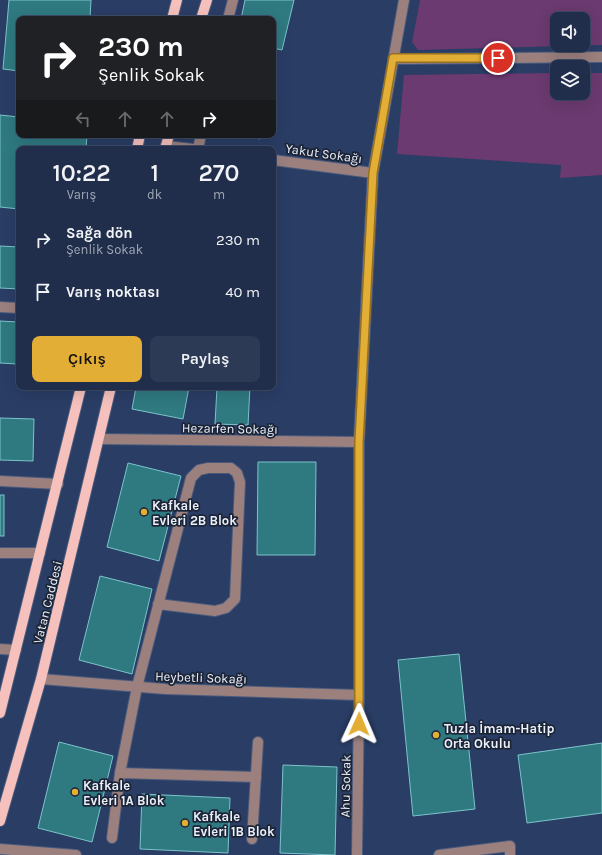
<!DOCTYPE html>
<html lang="tr">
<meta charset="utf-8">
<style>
body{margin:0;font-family:Karla,sans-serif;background:#2d3a56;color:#f1f3f6;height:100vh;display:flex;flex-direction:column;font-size:15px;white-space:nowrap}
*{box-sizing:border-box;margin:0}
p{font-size:13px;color:#a2a8b5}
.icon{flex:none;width:22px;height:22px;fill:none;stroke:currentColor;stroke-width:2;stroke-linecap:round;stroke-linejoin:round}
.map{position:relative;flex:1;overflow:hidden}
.panel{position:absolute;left:16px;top:146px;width:260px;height:244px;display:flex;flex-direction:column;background:#202e4c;border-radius:8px;box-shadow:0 4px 16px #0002,0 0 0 1px #3d4a64}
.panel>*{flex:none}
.banner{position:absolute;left:16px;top:16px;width:260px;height:122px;border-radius:8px;box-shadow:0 4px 16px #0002,0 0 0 1px #3d4a64;background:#202124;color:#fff;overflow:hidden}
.tools{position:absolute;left:550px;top:12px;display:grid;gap:8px}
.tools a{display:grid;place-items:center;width:40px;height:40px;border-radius:8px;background:#202e4c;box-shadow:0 4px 16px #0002,0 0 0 1px #3d4a64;font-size:20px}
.pin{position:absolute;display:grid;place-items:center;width:34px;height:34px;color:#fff;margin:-17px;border:2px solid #fff;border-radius:50%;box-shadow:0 1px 4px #0007}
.me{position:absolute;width:44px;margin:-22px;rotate:1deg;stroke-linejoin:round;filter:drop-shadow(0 0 3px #0008)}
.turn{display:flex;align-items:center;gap:14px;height:84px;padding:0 16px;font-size:18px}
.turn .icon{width:52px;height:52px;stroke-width:2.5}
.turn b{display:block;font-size:28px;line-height:34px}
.lanes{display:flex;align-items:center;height:38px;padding:0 16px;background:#0003;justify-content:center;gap:20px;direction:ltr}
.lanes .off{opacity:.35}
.eta{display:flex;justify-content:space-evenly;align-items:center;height:68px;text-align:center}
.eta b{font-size:24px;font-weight:600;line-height:28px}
.cta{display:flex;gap:8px;margin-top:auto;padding:8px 16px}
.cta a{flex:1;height:46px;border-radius:8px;background:#e3ae35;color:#111;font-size:16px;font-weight:600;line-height:46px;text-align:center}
.cta a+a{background:#2d3a56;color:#f1f3f6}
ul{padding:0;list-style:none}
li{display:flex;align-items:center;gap:12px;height:52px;padding:0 16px}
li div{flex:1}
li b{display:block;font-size:15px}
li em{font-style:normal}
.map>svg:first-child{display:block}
.green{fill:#6b3a70;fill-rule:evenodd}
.building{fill:#2f7980;stroke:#7cc4cb}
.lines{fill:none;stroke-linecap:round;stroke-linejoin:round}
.minor-casing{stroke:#495a7d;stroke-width:12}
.major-casing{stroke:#495a7d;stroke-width:12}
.minor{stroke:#9b807e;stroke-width:10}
.major{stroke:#f6c1bc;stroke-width:10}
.route-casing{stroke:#947122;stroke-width:10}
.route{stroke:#e3ae35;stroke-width:7}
.poi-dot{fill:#e3ae35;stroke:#1c2537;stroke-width:1.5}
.labels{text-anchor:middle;stroke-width:3.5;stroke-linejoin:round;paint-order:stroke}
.street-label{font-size:13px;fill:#ebf0fa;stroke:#1c2537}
.poi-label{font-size:13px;font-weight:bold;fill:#ebf0fa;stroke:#1c2537;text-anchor:start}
</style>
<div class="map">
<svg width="602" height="855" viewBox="0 0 602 855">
<rect width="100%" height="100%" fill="#2a3d65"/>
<!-- green -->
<g class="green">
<path d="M420,0H602V45L418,50L412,42ZM557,19H583V45H557Z"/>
<path d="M557,73V93H583V73H602V175L560,178L561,165L397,154L404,75Z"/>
</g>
<!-- building -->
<g class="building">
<path d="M9,0H91L90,19H19V71L3,69Z"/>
<path d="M245,0H294L282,50L273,48V19H241Z"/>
<path d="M0,115L19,117V135H87L86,149H19V209L0,207Z"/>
<path d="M243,135H261L260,139Z"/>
<path d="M0,246L19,247V289L0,288Z"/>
<path d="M0,321L18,322L17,364L0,363Z"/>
<path d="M136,387H189L183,419L132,409Z"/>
<path d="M217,387H250L248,425L215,424Z"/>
<path d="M0,418L34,419L33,461L0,460Z"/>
<path d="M258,462H316L315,555H257Z"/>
<path d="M128,463L181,476L159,561L107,547Z"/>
<rect x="0" y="495" width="4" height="41"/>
<path d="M100,576L152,589L132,674L79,660Z"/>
<path d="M459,654L475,809L413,816L398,660Z"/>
<path d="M59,742L113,756L92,842L38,828Z"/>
<path d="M602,743V813L527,823L518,755Z"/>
<path d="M283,765L337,767L335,855L280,853Z"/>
<path d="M142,794L230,798L228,853L140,849Z"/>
</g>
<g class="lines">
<!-- minor casing -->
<g class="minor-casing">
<g id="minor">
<path d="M228,19L233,0"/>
<path d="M393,59L602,57"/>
<path d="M166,146L193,149"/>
<path d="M198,149L201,135"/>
<path d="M273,160L373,173"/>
<path d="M0,307L19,308"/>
<path d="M99,439L359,442"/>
<path d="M0,481L58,484"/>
<path d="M0,553H40"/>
<path d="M0,649L16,650"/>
<path d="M41,679L165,689L359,695"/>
<path d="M120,773L256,777"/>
<path d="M112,838L120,773L137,687L191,478L199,470L208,468H231L237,473L240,482L235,599L226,608L215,611L158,604"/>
<path d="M252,839L258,742"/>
<path d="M0,849L76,855"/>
<path d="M357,855L359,695V442L373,173L404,0"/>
<path d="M439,855L510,846V855"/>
</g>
</g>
<!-- major casing -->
<g class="major-casing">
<g id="major">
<path d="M172,19L177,0"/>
<path d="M201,19L207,0"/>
<path d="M137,149L140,135"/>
<path d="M165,149L169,135"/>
<path d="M0,713L81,387"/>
<path d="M0,821L41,679L111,387"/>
</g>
</g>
<!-- minor -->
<use href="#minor" class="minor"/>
<!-- major -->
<use href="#major" class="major"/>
</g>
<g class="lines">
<!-- route casing -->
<g class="route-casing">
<path id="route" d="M359,724V442L373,173L393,58H498"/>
</g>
<!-- route -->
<use href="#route" class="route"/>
</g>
<!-- markers -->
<g class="poi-dot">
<circle cx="144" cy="512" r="4"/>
<circle cx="436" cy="735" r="4"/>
<circle cx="75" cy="792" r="4"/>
<circle cx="185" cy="823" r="4"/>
</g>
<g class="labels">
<!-- street labels -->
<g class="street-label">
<text transform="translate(324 153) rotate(8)" y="5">Yakut Sokağı</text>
<text transform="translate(230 428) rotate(1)" y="5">Hezarfen Sokağı</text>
<text transform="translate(47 602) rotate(-76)" y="5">Vatan Caddesi</text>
<text transform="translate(201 677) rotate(2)" y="5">Heybetli Sokağı</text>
<text transform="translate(345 786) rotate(-89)" y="5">Ahu Sokak</text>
</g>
<!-- poi labels -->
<g class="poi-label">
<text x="152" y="510">Kafkale<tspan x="152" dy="15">Evleri 2B Blok</tspan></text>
<text x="444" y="733">Tuzla İmam-Hatip<tspan x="444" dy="15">Orta Okulu</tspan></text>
<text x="83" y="790">Kafkale<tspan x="83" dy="15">Evleri 1A Blok</tspan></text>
<text x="193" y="821">Kafkale<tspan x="193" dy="15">Evleri 1B Blok</tspan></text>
</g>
</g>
</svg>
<div class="tools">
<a><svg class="icon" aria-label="sound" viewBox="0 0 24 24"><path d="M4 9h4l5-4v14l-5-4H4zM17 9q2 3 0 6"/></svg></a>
<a><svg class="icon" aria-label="layers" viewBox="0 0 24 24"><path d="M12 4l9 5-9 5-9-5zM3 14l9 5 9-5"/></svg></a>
</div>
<div class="pin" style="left:498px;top:58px;background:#d93025"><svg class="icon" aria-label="arrive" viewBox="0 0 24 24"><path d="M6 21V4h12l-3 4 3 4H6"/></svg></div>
<svg class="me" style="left:359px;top:724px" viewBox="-20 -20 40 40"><path d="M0-17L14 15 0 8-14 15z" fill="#e3ae35" stroke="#fff" stroke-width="4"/></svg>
<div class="banner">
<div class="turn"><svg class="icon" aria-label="right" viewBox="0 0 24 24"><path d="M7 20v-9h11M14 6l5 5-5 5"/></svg><div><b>230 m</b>Şenlik Sokak</div></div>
<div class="lanes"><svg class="icon off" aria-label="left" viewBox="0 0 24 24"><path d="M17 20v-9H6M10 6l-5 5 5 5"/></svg><svg class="icon off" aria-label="ahead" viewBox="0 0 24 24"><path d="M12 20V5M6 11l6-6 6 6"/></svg><svg class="icon off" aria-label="ahead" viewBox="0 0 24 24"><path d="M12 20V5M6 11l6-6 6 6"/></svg><svg class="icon" aria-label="right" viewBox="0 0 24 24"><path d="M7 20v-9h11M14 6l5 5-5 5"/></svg></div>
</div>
<section class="panel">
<div class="eta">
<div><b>10:22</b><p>Varış</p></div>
<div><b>1</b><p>dk</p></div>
<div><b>270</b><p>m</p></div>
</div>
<ul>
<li><svg class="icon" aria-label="right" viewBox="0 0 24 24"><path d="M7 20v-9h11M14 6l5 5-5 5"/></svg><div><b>Sağa dön</b><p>Şenlik Sokak</p></div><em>230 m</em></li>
<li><svg class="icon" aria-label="arrive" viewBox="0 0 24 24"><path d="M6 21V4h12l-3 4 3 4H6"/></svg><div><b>Varış noktası</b></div><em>40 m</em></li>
</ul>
<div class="cta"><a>Çıkış</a><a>Paylaş</a></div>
</section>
</div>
